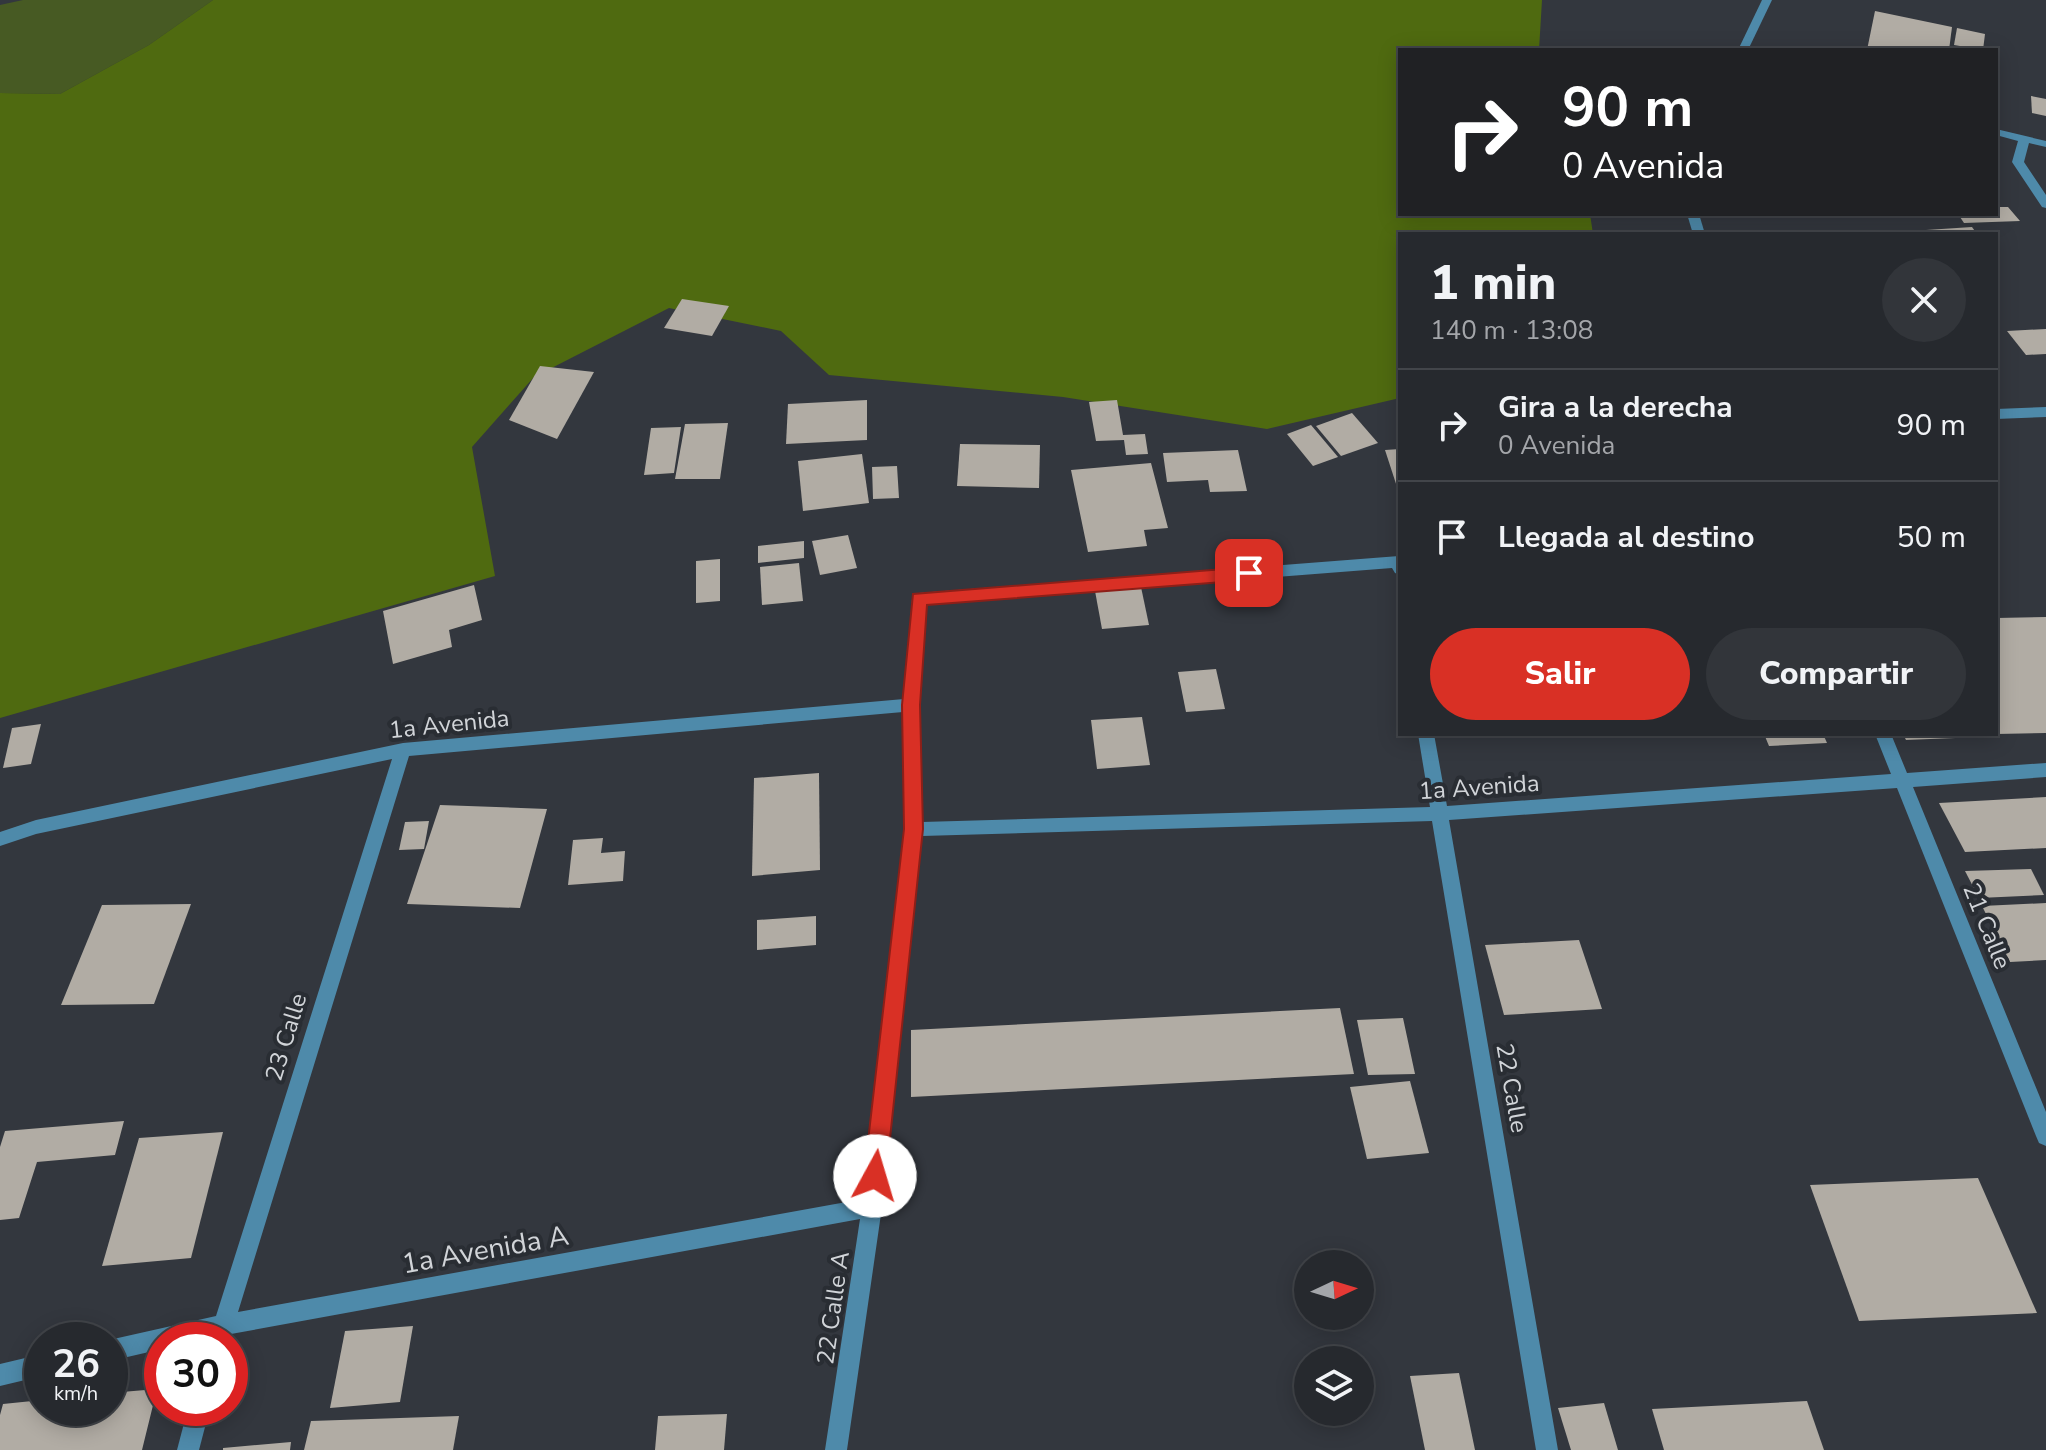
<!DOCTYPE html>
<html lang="es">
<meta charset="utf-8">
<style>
body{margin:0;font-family:"Nunito Sans",sans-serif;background:#32353a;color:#f1f3f6;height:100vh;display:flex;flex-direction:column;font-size:30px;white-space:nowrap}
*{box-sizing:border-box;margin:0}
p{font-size:26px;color:#a4a6aa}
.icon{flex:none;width:44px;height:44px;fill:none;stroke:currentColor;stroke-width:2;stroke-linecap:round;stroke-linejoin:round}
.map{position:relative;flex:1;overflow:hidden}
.side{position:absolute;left:1398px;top:232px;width:600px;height:504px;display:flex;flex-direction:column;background:#26292e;border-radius:0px;box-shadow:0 4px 20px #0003,0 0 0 2px #42454a}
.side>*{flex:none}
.top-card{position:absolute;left:1398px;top:48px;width:600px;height:168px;border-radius:0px;box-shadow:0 4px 20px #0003,0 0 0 2px #42454a;background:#202124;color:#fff;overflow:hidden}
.needle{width:52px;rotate:86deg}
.controls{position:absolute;left:1294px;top:1250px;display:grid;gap:16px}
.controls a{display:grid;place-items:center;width:80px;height:80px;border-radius:50%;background:#26292e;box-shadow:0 4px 20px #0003,0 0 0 2px #42454a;font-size:40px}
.speed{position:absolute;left:24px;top:1322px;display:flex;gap:16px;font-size:40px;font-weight:700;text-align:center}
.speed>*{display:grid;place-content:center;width:104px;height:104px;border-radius:50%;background:#26292e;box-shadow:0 4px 20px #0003,0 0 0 2px #42454a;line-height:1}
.speed small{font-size:20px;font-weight:400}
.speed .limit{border:12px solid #d22;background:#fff;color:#111}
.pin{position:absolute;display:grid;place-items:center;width:68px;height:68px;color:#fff;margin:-34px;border-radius:16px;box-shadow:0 4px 12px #0006}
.me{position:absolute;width:88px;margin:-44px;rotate:6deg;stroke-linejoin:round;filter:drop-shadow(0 0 6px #0008)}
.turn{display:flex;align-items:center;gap:28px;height:168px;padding:0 32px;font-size:36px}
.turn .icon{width:104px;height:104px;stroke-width:2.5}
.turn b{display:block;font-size:56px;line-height:68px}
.round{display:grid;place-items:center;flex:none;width:84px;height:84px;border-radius:42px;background:#32353a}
.head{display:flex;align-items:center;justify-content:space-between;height:136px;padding:0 32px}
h1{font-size:48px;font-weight:800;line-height:60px}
.action{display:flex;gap:16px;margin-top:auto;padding:16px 32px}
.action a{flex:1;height:92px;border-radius:48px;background:#d93025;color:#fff;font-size:32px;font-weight:800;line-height:92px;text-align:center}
.action a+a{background:#32353a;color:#f1f3f6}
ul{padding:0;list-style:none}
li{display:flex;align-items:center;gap:24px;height:112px;padding:0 32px;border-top:2px solid #42454a}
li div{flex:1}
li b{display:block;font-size:30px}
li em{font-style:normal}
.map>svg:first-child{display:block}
.green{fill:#475a23}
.forest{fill:#4f6a10}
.building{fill:#b1aca4}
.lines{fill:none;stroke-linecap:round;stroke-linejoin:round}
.street{fill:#4e8aaa;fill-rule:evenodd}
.route{fill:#d93025;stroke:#8d1f18;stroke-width:2}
.labels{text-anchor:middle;stroke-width:8;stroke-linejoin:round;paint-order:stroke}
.street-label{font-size:24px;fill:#d1d4d8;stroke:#292d33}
.near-street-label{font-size:28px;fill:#d1d4d8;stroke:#292d33}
</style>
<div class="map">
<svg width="2046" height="1450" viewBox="0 0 2046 1450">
<rect width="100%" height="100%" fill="#33373e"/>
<!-- green -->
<path class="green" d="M23,0H213L149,45L60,94L0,93V5Z"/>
<!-- forest -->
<path class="forest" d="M213,0H1542L1539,50H1400V214H1590L1593,234H1400V398L1267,429L1063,397L829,375L781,331L669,308L534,377L472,447L495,576L0,718V93L60,94L149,45Z"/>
<!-- building -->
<g class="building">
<path d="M1875,11L1952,27L1949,50H1867Z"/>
<path d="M1957,28L1985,34L1983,50L1954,45Z"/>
<path d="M2031,96L2046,99V116L2032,113Z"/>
<path d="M1996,207H2008L2020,221L1964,223L1958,214H1996Z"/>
<path d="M1972,227L1977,234H1929L1926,230Z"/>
<path d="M682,299L729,306L712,336L664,328Z"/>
<path d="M2046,329V354L2026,355L2007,331Z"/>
<path d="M540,366L594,372L557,439L509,420Z"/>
<path d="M867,400V440L786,444L788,404Z"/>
<path d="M1117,400L1123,435L1145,434L1148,454L1126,455L1124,440L1096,441L1089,402Z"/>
<path d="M1352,413L1378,443L1341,456L1316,426Z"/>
<path d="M728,423L720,479H675L685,424Z"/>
<path d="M1311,425L1338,457L1313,466L1287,434Z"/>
<path d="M681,427L674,473L644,475L651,428Z"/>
<path d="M960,444L1040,445L1039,488L957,486Z"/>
<path d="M1400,449V493H1399L1385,450Z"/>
<path d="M1238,450L1247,491L1210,492L1208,480L1167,482L1163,453Z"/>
<path d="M862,454L869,503L803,511L798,461Z"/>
<path d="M1151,463L1168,528L1144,530L1147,546L1088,552L1071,470Z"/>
<path d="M897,466L899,498L873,499L872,467Z"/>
<path d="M848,535L857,568L820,575L812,541Z"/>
<path d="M804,541V558L758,563V546Z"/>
<path d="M720,559V601L696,603V561Z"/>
<path d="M799,563L803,601L762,605L760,567Z"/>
<path d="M474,585L482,620L449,630L452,647L393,664L383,611Z"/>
<path d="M1141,587L1149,625L1102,629L1095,591Z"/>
<path d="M2046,617V733L1996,734V618Z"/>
<path d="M1216,669L1225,709L1186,712L1178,672Z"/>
<path d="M1142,717L1150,765L1097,769L1091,720Z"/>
<path d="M41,724L31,764L3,768L12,728Z"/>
<path d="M1764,734H1823L1827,743L1769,746Z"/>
<path d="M1903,734H1978L1980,737L1906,740Z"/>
<path d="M819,773L820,870L752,876L754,778Z"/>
<path d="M2046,797V848L1965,852L1939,803Z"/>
<path d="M440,805L547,809L520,908L407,904Z"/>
<path d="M429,821L424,849L399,850L405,822Z"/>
<path d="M603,838L601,853L625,851L623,881L568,885L573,840Z"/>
<path d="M2031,869L2044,895L1979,898L1965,871Z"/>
<path d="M2046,903V960L2010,962L1982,906Z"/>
<path d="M191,904L154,1004L61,1005L102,905Z"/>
<path d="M816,916V945L757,950V920Z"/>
<path d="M1579,940L1602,1009L1504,1015L1485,945Z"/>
<path d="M1340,1008L1354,1074L911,1097V1030Z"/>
<path d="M1403,1018L1415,1074L1368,1075L1357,1020Z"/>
<path d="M1410,1081L1429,1153L1367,1159L1350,1087Z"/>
<path d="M124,1121L115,1155L37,1162L19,1218L0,1220V1147L5,1131Z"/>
<path d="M223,1132L191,1258L102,1266L139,1138Z"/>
<path d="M1978,1178L2037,1313L1859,1321L1810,1185Z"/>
<path d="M413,1326L400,1402L330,1408L345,1331Z"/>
<path d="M1459,1373L1475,1450H1425L1410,1376Z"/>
<path d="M157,1389L142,1450H0V1415L3,1404L42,1400V1408H110V1393Z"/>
<path d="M1807,1401L1824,1450H1664L1652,1409Z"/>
<path d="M1604,1403L1618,1450H1571L1558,1408Z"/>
<path d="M727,1414L724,1450H655L658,1416Z"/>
<path d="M459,1416L453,1450H304L311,1421Z"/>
<path d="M291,1442L290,1450H223V1448Z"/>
</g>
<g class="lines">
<!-- street -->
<g class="street">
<path d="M1762,0H1772L1748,50H1738Z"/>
<path d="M1669,47L1682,50H1664Z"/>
<path d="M1996,129L2046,141V147L2029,143L2024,162L2046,195V208L2042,207L2012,162L2018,141L1996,135Z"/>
<path d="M1687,214H1699L1705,234H1693Z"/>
<path d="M2046,407V417L1996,419V409Z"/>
<path d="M1399,556L1400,575L1395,573L1392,568L926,604L919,705L922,822L1430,807L1418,734H1434L1447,806L1891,774L1875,734H1891L1907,773L2046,763V777L1913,787L2046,1112V1146L2039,1143L2036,1136L1897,788L1449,820L1558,1450H1536L1432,821L922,836L882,1207L847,1450H825L860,1219L231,1334L229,1340H162V1349L110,1361L109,1340L216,1316L392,759L36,834L0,846V832L36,820L403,743L904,699L912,599L919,593ZM903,712L906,829L863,1199L238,1312L409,756Z"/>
<path d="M42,1354V1376L0,1386V1364Z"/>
<path d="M188,1408H210L199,1450H177Z"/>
</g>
</g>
<!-- route -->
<path class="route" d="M1249,567L1257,573L1249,580L927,605L920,705L923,829L886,1176L883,1184L875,1187L867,1184L864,1176L904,829L902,705L913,594Z"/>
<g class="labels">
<!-- street labels -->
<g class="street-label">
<text transform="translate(449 724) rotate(-6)" y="8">1a Avenida</text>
<text transform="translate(1479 787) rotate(-4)" y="8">1a Avenida</text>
<text transform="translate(1987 926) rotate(68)" y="8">21 Calle</text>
<text transform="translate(286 1037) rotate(-73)" y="8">23 Calle</text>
<text transform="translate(1512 1088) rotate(80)" y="8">22 Calle</text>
<text transform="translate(833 1308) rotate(-82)" y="8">22 Calle A</text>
</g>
<!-- near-street labels -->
<g class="near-street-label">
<text transform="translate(485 1249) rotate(-10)" y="10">1a Avenida A</text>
</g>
</g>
</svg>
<div class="controls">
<a><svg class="needle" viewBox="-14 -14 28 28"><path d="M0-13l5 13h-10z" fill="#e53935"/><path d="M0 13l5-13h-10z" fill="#a4a6aa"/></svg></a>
<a><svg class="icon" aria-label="layers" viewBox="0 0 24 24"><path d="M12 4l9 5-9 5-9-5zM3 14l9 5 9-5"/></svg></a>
</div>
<div class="speed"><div>26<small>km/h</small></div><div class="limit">30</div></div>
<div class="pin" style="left:1249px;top:573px;background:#d93025"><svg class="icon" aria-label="arrive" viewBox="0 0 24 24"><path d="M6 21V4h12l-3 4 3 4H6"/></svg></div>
<svg class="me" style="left:875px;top:1176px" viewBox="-20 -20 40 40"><circle r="19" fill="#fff"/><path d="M0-13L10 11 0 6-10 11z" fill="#d93025"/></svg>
<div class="top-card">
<div class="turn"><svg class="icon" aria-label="right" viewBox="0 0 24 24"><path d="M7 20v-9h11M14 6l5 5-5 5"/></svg><div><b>90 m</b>0 Avenida</div></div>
</div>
<section class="side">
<div class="head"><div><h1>1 min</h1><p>140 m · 13:08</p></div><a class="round"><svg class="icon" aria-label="close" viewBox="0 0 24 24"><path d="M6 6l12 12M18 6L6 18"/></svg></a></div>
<ul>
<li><svg class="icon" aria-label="right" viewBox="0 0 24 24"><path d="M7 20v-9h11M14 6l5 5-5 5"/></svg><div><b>Gira a la derecha</b><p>0 Avenida</p></div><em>90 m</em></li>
<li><svg class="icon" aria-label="arrive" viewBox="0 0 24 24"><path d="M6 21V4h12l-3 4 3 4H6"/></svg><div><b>Llegada al destino</b></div><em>50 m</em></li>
</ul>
<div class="action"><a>Salir</a><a>Compartir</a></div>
</section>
</div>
